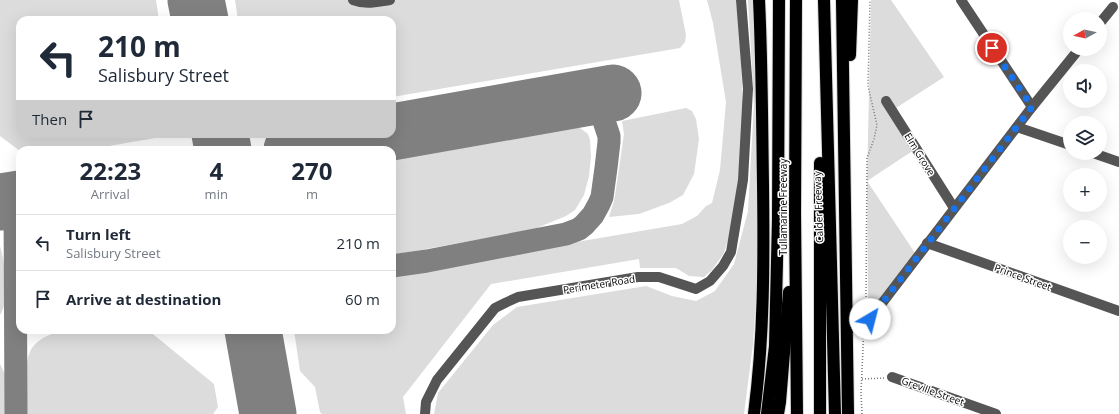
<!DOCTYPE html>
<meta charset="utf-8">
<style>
body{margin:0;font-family:"Open Sans",sans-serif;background:#f2f2f3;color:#1f2937;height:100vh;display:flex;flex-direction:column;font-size:15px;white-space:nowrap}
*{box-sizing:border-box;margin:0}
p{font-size:13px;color:#747a83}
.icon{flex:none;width:22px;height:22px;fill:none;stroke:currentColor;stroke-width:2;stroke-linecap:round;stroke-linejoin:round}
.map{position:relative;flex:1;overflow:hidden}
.details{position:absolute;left:16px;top:146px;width:380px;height:188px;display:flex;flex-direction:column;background:#fff;border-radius:12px;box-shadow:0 4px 16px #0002}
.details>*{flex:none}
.hud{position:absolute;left:16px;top:16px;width:380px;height:122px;border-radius:12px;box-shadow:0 4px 16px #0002;background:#fff;color:#1f2937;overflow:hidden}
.needle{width:26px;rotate:262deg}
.controls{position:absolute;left:1063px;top:12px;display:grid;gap:8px}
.controls a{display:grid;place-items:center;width:44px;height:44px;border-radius:50%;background:#fff;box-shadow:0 4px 16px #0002;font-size:20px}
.pin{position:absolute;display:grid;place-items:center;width:34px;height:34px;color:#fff;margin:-17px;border:2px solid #fff;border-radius:50%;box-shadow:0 1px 4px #0007}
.me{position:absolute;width:44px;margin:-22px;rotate:37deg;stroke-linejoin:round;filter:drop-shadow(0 0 3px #0008)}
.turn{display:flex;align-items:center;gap:14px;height:84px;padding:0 16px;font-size:18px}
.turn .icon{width:52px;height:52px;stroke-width:2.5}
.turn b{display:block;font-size:28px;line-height:34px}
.then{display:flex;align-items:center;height:38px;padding:0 16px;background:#0003;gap:8px;font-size:15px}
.eta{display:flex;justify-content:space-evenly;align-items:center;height:68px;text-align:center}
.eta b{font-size:24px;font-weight:700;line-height:28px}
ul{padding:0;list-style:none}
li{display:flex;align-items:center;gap:12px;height:56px;padding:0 16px;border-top:1px solid #e0e1e3}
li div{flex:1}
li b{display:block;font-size:15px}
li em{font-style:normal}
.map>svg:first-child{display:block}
.green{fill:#dcdcdc}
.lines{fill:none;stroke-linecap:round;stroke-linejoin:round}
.taxiway{stroke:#808080;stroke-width:23}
.runway{stroke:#808080;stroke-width:57}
.highway-casing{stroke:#dbdbdb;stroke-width:14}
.path{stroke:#777;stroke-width:1.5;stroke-dasharray:1 2;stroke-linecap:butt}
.minor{stroke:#555;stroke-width:10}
.highway{stroke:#000;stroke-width:12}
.route{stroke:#1a73e8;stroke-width:7;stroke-dasharray:0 12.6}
.labels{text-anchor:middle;stroke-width:3;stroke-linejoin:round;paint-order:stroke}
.street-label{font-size:10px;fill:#000;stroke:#fff}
</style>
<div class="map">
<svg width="1119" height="414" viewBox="0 0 1119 414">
<rect width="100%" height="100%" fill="#fff"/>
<!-- green -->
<g class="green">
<path d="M0,0H156L159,20H20V134H178L86,150H20V151L0,136Z"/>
<path d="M235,0H679L686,35L685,42L680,48L392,97V20H238Z"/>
<path d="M707,0H736L740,38L743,105L740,163L733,224L724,253L712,270L704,277L689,276L676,268H640L639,259L491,284L403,397L406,414H322L320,412L315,387L300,371L294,330H392V276L547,247L682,224L697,216L706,206L712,203L720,170L726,102L713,23Z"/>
<path d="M748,0H753L757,41L759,253L753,344L744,414H434L438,393L493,325L517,307L646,286L672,296L696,301L715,291L734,264L748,211L754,104Z"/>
<path d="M871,0H891L944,77L896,108L914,150L867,181L915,253L877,305L868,301L867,181Z"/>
<path d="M686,108L692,111L696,119L699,139L694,174L683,195L669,203L639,214L609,217L614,201L616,189L624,134L622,121Z"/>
<path d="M575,127L580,128L588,134L590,140L591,156L589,176L584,195L575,210L566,216L532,230L392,255V158Z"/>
<path d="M0,246C5,262 10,301 0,315Z"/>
<path d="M68,330H148L214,384L218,407L213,414H26C26,398 23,367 30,352C32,346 39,340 45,337C52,333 61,332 68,330Z"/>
<path d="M0,364L5,374L6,414H0Z"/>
</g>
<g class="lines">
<!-- taxiway -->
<g class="taxiway">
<path d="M15,200L16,414"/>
<path d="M392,266L427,261L566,234L579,229L584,225L593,215L599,204L602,197L606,168L609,142V136L602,115L596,109L587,103L579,101L547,104"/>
</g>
<!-- runway -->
<g class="runway">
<path d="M196,0L200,20"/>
<path d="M392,132L613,93"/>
<path d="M220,134L223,150"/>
<path d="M292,150L382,134"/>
<path d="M0,202L20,199"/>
<path d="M253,330L268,414"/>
</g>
<!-- highway casing -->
<g class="highway-casing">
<g id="highway">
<path d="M796,0L795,213L797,414"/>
<path d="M824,0L835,414"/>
<path d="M842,0L848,414"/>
<path d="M850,55L852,0"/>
<path d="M754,414C764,338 764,261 763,184C762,123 762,62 759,0"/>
<path d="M767,414L775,346L778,219L779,0"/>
<path d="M778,414L780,402L789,292"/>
<path d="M820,414V163"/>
</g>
</g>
<!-- path -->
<g class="path">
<path d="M867,306L866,301L867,158L874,139L877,125L868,86L870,0"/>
<path d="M862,379L884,378"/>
<path d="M862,414L861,393L864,326"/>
</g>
<!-- minor -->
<g class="minor">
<path d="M353,0C366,5 376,2 390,0"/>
<path d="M961,0L1032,107"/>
<path d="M1100,23L1113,7"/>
<path d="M886,101L954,208"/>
<path d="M1017,127L1070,145"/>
<path d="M1093,153L1119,162"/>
<path d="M927,243L1119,311"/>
<path d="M870,319L1032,107L1079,49"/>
<path d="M892,377L996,414"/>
<path d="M425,414L426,402L437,380L495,308L505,303L518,297L638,277H659L696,289L710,281L723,266L731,252L743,180L748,89L741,0"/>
</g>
<!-- highway -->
<use href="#highway" class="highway"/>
</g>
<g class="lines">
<!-- route -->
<path class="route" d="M870,319L1032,107L992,48"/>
</g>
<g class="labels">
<!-- street labels -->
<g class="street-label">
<text transform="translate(920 154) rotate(58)" y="4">Elm Grove</text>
<text transform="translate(783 207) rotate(-90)" y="4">Tullamarine Freeway</text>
<text transform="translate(818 207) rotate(-92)" y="4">Calder Freeway</text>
<text transform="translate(1023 277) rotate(20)" y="4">Prince Street</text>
<text transform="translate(599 284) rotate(-9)" y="4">Perimeter Road</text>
<text transform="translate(933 391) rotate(20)" y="4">Greville Street</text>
</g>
</g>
</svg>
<div class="controls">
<a><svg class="needle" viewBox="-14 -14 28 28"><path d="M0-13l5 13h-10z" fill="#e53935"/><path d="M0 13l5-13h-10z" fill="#747a83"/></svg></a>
<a><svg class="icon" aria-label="sound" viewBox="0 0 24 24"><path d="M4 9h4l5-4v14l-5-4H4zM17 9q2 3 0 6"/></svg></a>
<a><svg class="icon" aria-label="layers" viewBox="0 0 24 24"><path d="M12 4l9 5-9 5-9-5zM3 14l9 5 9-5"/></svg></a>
<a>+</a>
<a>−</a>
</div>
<div class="pin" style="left:992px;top:48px;background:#d93025"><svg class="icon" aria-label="arrive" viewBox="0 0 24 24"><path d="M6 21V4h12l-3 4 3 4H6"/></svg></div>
<svg class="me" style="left:870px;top:319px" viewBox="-20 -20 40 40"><circle r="19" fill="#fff"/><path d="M0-13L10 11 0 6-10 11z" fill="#1a73e8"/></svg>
<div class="hud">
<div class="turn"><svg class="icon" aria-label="left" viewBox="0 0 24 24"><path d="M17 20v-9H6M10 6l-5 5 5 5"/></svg><div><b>210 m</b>Salisbury Street</div></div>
<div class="then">Then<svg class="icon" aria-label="arrive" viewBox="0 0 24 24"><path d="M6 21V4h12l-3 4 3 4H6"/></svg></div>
</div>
<section class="details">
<div class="eta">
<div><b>22:23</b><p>Arrival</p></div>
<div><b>4</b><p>min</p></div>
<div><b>270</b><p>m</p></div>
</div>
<ul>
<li><svg class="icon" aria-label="left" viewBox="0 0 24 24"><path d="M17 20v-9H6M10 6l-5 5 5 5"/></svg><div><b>Turn left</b><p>Salisbury Street</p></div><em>210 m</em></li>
<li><svg class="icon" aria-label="arrive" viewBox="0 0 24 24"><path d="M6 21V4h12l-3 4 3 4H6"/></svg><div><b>Arrive at destination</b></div><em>60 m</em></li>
</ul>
</section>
</div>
